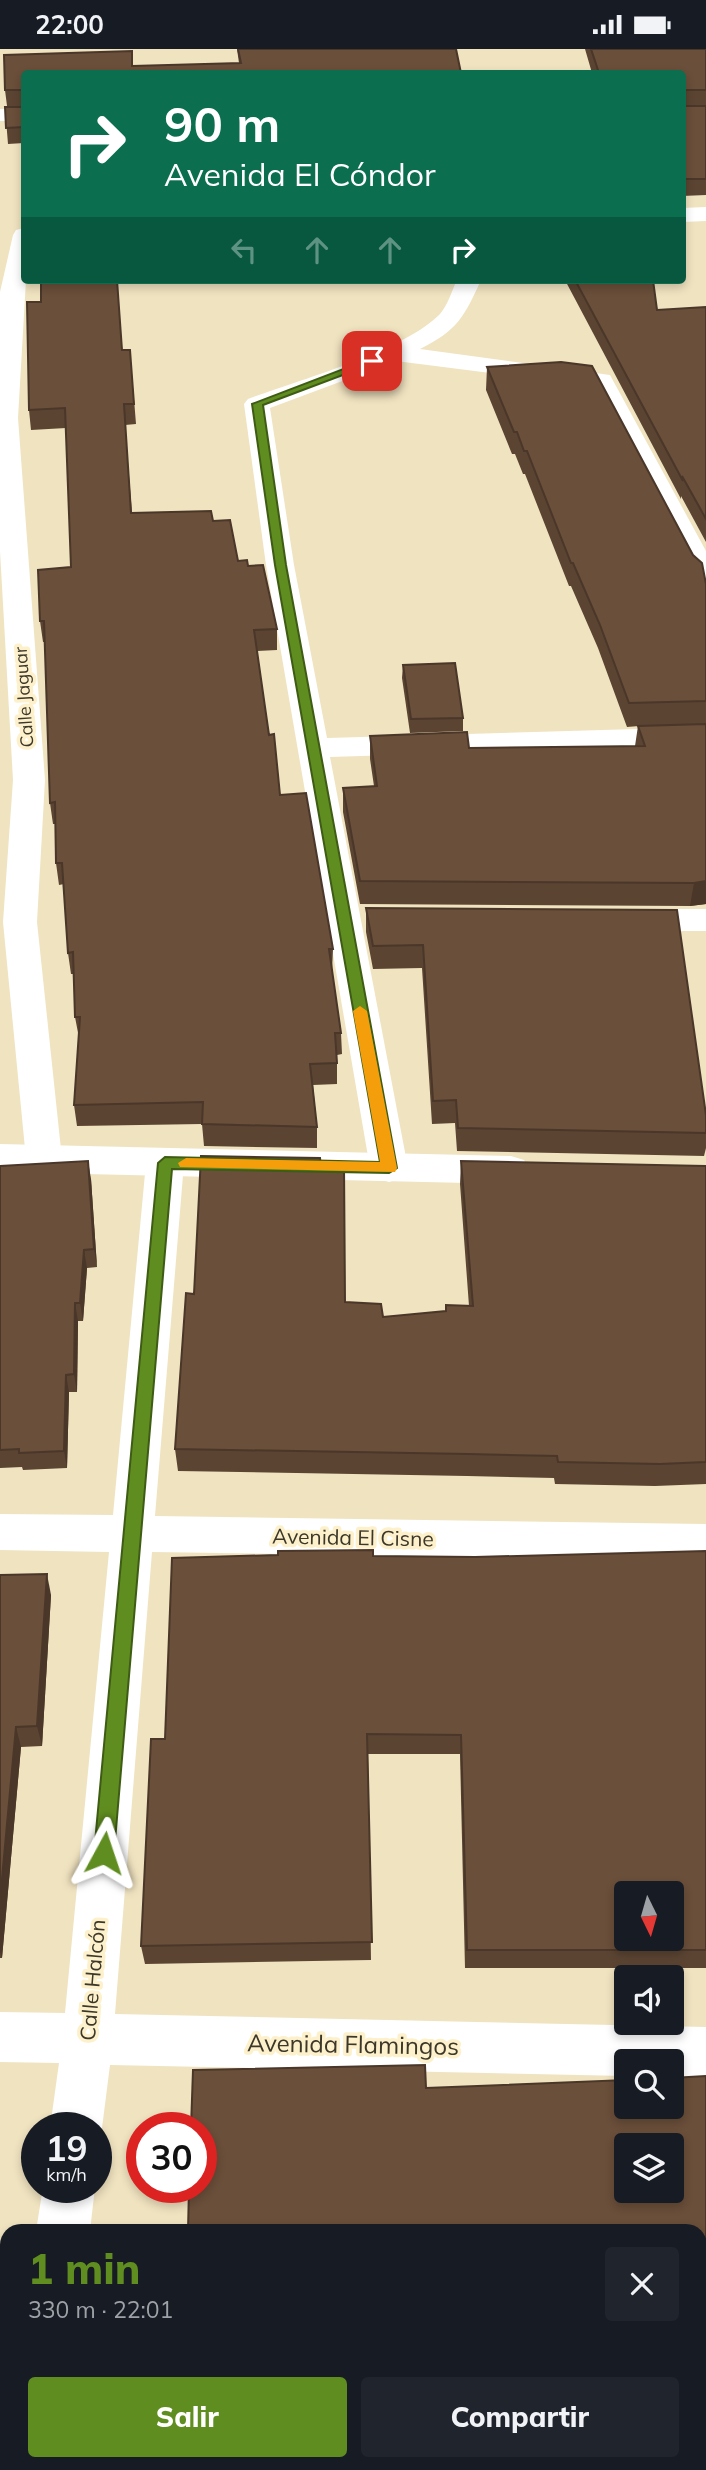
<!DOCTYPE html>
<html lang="es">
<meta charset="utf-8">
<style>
body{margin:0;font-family:Mulish,sans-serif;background:#20242c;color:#f1f3f6;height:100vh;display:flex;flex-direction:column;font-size:26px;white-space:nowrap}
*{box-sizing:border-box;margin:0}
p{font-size:23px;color:#9ea1a6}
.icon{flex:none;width:38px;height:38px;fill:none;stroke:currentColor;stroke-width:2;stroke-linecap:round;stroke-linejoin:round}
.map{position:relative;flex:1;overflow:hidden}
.panel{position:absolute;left:0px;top:2175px;width:707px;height:247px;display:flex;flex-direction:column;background:#171b24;border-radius:21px 21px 0 0;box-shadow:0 4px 10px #0003}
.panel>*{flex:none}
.top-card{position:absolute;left:21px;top:21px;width:665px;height:214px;border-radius:7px;box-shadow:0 4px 10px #0003;background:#0b6e4f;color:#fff;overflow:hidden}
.needle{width:46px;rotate:175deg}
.buttons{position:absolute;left:614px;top:1832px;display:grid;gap:14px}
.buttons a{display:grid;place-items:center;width:70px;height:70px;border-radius:7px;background:#171b24;box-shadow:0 4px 10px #0003;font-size:35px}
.speed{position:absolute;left:21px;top:2063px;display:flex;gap:14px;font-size:35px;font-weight:700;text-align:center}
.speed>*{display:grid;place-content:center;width:91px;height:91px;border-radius:50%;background:#171b24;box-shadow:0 4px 10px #0003;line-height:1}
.speed small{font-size:18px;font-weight:400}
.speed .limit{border:10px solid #d22;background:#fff;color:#111}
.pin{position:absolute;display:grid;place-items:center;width:60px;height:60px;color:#fff;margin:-30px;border-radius:14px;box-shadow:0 4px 10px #0006}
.me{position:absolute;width:77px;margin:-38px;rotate:5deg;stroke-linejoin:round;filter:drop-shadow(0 0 5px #0008)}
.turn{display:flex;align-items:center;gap:24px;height:147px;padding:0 28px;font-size:32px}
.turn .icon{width:91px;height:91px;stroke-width:2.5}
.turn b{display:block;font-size:49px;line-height:60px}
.lanes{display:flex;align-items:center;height:66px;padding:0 28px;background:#0003;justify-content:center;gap:35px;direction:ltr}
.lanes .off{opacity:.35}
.round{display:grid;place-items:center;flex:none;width:74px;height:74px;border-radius:7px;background:#20242c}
.overview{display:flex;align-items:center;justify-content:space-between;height:119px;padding:0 28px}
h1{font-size:42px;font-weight:800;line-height:52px;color:#608d1f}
.action{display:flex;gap:14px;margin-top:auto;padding:14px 28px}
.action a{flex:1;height:80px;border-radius:7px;background:#608d1f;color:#fff;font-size:28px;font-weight:800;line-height:80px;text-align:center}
.action a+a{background:#20242c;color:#f1f3f6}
.status{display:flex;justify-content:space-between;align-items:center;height:49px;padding:0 35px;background:#171b24;direction:ltr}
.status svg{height:19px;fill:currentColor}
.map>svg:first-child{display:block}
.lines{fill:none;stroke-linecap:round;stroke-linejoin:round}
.street{fill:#fff;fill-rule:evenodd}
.secondary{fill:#fff;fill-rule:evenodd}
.wall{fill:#5b4432}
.shaded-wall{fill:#4a3729}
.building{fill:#6a4f3a;stroke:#4a3729;stroke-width:2;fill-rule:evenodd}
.route{fill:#608d1f;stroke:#3e5c14;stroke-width:2}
.slow{fill:#f59e0b}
.labels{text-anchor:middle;stroke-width:7;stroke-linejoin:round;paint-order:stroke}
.far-street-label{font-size:18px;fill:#3c3729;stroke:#fdf1cc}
.street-label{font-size:21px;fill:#3c3729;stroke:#fdf1cc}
.near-street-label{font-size:24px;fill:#3c3729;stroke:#fdf1cc}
</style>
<div class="status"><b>22:00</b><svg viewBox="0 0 49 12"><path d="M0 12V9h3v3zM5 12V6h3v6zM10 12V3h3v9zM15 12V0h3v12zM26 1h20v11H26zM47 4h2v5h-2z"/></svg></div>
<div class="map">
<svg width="706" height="2421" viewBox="0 0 706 2421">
<rect width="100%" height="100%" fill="#f0e3c0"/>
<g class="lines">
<!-- street -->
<g class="street">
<rect x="0" y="60" width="24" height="12"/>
<path d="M706,158V172L682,173V159Z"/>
<path d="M24,179L26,231L18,369L45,731L37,873L62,1110L57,1120L44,1124L31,1120L26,1110L3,873L13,731L0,502V243L13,186L16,181Z"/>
<path d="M457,231H481C464,268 458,281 420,300L610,326L706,502V536L696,534L692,528L592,337L396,312L270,359L294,516L327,689L706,678V696L330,708L408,1119L402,1129L389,1133L376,1129L370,1119L266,516L244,355L248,350C299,331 404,302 440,265C448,256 452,241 457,231Z"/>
<path d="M625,860H706V882H625L613,879L608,871L613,863Z"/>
<path d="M165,1100L178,1104L184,1114L155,1467L706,1475V1511L152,1503L115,1965L706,1978V2028H672V2012H626V2027L110,2016L102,2079L96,2093V2079H50L59,2014L0,2013V1963L65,1964L109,1503L0,1501V1465L113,1466L146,1114L152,1104Z"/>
<path d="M43,2138H95L90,2182H36Z"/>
<path d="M7,2407V2415H60L61,2421H3Z"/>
</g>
<!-- secondary -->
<path class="secondary" d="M0,1095L511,1107L524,1111L530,1121L524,1131L511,1135L0,1123Z"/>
</g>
<!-- wall -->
<g class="wall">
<path d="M237,0H456L461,24H24V94L8,95L5,58L24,57H7L5,41L4,6L132,2L133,17L239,14Z"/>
<path d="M585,0H706V146L682,147V24H592Z"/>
<path d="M494,231H653L657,261L706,258V493L681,447V450L566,233L494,232Z"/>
<path d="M41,253L122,301H130L136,375L125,376L132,464L213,472L238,512L248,517L277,580V601L257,602L269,686L280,746L333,900L332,922L341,984L342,1005L337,1006V1035L313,1036L317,1078V1099L204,1097L202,1075L77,1077L74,1056L79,989L75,968L74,925H71L68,904L64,835L59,836L56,814L55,775H53L50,754L45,593H43L40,572L71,518L66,379L31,381L29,361Z"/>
<path d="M487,318L706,535V855L690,857L360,855L343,763V739L374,737L370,710V687L469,699L635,697L638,677H639L627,678L598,599L571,537H569L525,425H523L515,405H512L486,341Z"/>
<path d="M403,616L463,669V682L410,684L402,629Z"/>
<path d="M366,859L706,1066V1099L704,1107L457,1102L455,1074L432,1075L422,919L373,920L366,883Z"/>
<path d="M461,1112L706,1117V1435L655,1437L555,1435L554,1429L467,1427L178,1422L175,1400L345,1253L383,1268L445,1262L446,1256L469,1257L460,1135Z"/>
<path d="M0,1117L91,1130L97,1218L87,1219L83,1272H78L77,1343H69L67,1419L23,1421L22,1418L0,1419Z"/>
<path d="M706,1502V1919H465L460,1705H368L371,1911L145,1915L141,1897L165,1690L373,1507L475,1508Z"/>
<path d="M0,1526L51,1546L42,1697L21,1698L2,1909H0Z"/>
</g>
<!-- shaded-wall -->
<g class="shaded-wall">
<path d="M706,832V855L690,857L694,834Z"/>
<path d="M88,1112L91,1130L97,1218L94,1200Z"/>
<path d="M84,1201L87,1219L83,1272L80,1254Z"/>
<path d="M75,1254L78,1272L77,1343L74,1325Z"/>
<path d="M66,1326L69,1343L67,1419L64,1402Z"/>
<path d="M47,1525L51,1546L42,1697L37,1677Z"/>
<path d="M16,1678L21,1698L2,1909L0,1903V1851Z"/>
</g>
<!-- building -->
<g class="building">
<path d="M238,0H456L461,24H24V44L22,41H5L4,6L132,2V17L241,14Z"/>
<path d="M591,0H706V41H682V24H599Z"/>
<path d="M24,50V78L6,79L5,58H24Z"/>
<rect x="682" y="57" width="24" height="73"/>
<path d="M41,231H117L122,301H130L134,355H124L131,464L211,462L213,472L230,471L238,512L247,511L248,517L263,516L277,580L254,581L269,686L274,685L280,746L306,744L333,900H329L341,984H335L337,1014L310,1015L317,1078L202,1075L203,1053L74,1056L80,968H75L73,903L68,904L62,814H56L55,753L50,754L44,572H40L38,521L71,518L65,359L29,361L27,253H41Z"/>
<path d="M575,231H653L657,261L706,258V470L682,427L683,432Z"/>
<path d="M561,313L592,317L693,506L702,514L706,535V652L629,654L600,576L573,514H571L527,402H524L517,383H514L487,318Z"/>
<path d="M455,614L463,669L411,670L403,616Z"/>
<path d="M706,675V832L694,834L360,832L343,739L377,737L370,687L467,683L469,699L645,697L638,677Z"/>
<path d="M366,859L677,861L706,1066V1084L458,1079L456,1051L433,1052L423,896L373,897Z"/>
<path d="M201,1107L320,1109L321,1117L344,1116L345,1253L381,1255L383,1268L446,1262V1256L473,1257L461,1112L706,1117V1413L660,1415L558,1413L557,1407L468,1405L175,1400L186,1244L194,1245Z"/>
<path d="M88,1112L94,1200L84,1201L80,1254H75L74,1325L66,1326L64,1402L19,1404V1400L0,1401V1117Z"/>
<path d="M373,1501V1507L475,1508L706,1502V1901H467L461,1686L367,1685L372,1893L141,1897L151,1690H165L172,1509L278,1506V1502ZM626,1844H672V1890H626Z"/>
<path d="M47,1525L37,1677L16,1678L0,1851V1526Z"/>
<path d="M425,2016L426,2039L626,2031V2058H672V2029L706,2027V2421H182V2415H700V2182H188L189,2138H201V2079H191L193,2021ZM626,2096H672V2142H626Z"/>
</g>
<!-- route -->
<path class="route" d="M372,309L377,312L375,314L263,356L286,516L397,1119L389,1124L172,1120L114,1804L111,1811L104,1814L97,1811L94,1804L158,1114L165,1108L380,1113L275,516L252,355Z"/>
<!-- slow -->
<path class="slow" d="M360,957L367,962L397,1119L395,1123L180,1118L178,1114L186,1109L380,1113L353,962Z"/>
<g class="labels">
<!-- far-street labels -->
<g class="far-street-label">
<text transform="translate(24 648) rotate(-94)" y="6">Calle Jaguar</text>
</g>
<!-- street labels -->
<g class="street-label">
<text transform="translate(353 1489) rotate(1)" y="7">Avenida El Cisne</text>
<text transform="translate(93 1931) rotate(-85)" y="7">Calle Halcón</text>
</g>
<!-- near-street labels -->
<g class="near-street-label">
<text transform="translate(353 1996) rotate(1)" y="8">Avenida Flamingos</text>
</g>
</g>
</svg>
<div class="buttons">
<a><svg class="needle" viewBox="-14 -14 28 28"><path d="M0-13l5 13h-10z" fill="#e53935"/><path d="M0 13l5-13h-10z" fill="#9ea1a6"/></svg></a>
<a><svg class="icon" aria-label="sound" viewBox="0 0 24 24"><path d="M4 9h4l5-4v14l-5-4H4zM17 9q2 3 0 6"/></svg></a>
<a><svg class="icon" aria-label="search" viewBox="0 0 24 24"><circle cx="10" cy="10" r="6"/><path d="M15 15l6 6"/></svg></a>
<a><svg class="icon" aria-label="layers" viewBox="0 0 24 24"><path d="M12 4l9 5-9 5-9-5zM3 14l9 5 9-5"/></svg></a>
</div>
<div class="speed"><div>19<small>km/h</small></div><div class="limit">30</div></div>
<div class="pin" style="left:372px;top:312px;background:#d93025"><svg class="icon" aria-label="arrive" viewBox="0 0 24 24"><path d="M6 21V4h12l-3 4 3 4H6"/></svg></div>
<svg class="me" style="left:104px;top:1804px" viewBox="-20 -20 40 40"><path d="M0-17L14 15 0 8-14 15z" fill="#608d1f" stroke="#fff" stroke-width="4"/></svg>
<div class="top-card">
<div class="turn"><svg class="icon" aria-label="right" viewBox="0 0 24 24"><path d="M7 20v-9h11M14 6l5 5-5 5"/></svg><div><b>90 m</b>Avenida El Cóndor</div></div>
<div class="lanes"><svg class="icon off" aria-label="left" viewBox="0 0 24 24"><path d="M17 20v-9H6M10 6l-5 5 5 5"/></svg><svg class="icon off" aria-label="ahead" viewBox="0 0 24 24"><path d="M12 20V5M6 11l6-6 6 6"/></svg><svg class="icon off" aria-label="ahead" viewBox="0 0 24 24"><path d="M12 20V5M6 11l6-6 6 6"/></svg><svg class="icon" aria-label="right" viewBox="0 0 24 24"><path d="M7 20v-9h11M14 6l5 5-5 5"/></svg></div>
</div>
<section class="panel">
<div class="overview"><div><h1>1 min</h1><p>330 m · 22:01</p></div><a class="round"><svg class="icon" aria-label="close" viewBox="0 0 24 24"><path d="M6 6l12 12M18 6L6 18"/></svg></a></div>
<div class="action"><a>Salir</a><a>Compartir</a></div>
</section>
</div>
